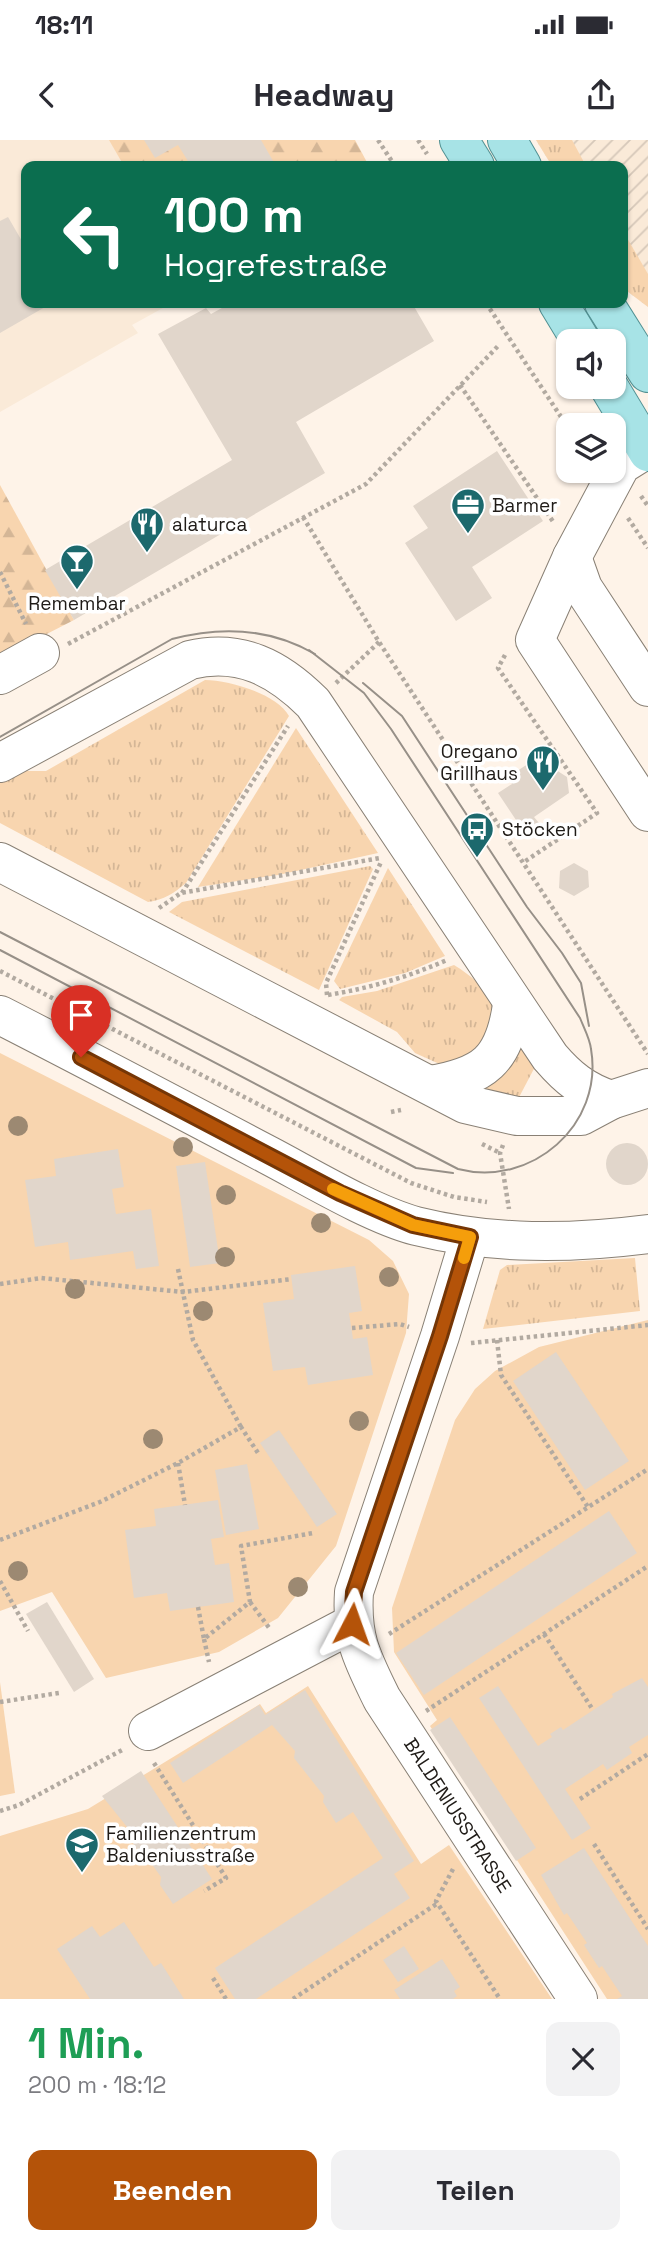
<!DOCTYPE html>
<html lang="de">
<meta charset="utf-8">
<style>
body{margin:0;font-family:"Space Grotesk",sans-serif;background:#f2f2f3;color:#2b2b33;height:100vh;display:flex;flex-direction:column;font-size:26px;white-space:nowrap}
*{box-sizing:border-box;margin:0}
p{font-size:23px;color:#7c7c81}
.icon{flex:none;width:38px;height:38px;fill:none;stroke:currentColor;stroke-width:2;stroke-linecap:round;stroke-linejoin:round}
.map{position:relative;height:1859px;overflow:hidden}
.details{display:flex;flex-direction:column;background:#fff;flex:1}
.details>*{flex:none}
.banner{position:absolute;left:21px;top:21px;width:607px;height:147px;border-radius:14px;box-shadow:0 2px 5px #0004;background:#0b6e4f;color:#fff;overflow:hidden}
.tools{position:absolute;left:556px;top:189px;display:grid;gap:14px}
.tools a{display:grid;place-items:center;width:70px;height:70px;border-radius:14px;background:#fff;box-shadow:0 2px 5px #0004;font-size:35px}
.pin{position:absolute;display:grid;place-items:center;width:60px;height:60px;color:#fff;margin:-72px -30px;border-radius:50% 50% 50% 0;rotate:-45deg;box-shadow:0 0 7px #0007}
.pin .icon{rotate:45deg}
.me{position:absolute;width:77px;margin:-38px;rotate:4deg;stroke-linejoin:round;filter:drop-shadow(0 0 5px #0008)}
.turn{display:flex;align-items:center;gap:24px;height:147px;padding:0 28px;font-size:32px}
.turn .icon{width:91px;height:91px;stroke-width:2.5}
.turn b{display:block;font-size:49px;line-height:60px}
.round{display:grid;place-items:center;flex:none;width:74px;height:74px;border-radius:14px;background:#f2f2f3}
.head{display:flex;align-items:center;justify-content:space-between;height:119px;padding:0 28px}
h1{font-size:42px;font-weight:700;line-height:52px;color:#1e9e55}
.primary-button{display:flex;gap:14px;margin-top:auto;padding:14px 28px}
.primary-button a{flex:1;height:80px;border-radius:14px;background:#b45309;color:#fff;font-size:28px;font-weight:700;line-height:80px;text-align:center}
.primary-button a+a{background:#f2f2f3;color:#2b2b33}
.status{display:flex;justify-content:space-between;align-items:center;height:49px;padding:0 35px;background:#fff;direction:ltr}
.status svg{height:19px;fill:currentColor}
header{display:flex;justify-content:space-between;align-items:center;height:91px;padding:0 28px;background:#fff;font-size:32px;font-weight:700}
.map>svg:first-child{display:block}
.built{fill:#faead8}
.industrial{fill:url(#industrial-furrows)}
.grass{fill:url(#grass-tufts)}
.forest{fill:url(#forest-firs)}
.garden{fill:#f8d5af}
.building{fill:#e1d6cb}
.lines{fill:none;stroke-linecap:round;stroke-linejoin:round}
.minor-casing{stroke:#898075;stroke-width:40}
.major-casing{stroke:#529193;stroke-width:40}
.path{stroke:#b2aaa1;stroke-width:4.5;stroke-dasharray:3.5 3.5;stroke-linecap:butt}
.minor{stroke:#fff;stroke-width:38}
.major{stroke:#a7e3e6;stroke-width:38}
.tram{stroke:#979088;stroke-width:2}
.tree{fill:#9c8972}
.route-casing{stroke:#753606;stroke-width:18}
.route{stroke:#b45309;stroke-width:12}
.slow{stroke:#f59e0b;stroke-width:12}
.labels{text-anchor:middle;stroke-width:7;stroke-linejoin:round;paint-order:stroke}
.poi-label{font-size:19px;fill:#1f1b17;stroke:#fff;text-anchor:start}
.street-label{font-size:19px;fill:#1f1b17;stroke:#fff}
</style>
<div class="status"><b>18:11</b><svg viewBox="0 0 49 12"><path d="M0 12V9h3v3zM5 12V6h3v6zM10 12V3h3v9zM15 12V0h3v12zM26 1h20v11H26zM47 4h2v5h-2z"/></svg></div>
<header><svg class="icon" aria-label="back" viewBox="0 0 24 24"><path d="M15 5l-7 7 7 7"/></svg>Headway<svg class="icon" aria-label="share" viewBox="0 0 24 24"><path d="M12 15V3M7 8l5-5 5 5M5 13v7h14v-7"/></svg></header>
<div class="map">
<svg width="648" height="1859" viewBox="0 0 648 1859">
<defs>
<pattern id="industrial-furrows" width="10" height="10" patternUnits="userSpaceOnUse" patternTransform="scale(1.75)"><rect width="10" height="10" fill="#faead8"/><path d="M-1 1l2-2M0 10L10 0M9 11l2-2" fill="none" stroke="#d6c8b9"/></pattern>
<pattern id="grass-tufts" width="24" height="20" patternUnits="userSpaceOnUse" patternTransform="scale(1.75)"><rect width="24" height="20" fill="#f8d5af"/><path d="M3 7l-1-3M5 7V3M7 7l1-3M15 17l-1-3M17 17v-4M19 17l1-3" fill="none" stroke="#d4b696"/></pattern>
<pattern id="forest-firs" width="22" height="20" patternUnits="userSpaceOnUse" patternTransform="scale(1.75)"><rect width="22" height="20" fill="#f8d5af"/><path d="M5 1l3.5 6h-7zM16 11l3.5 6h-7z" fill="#d4b696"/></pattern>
</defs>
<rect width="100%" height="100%" fill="#fef3e8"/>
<!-- built -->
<path class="built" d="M0,0H282L297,26H26V163H172L132,185L138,193L0,272Z"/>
<!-- industrial -->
<path class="industrial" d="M536,0H648V167L623,148V26H552Z"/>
<!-- grass -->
<g class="grass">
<path d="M536,0H572L586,26H552Z"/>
<path d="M623,91L648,134V167L623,148Z"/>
<path d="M205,540C229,540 277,554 289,576L186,743C174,753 164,760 148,762L0,683V642L25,631H46Z"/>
<path d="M296,588L378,713L278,735L198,747Z"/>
<path d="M370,726L373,729L319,850L169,772L182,762Z"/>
<path d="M388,728L445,816L405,833L340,849L334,841Z"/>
<path d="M454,825C472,836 498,856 493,881C491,891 483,902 479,912L444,926L415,913L397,892L339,860L342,857L377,851Z"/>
<path d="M518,902L537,923L516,963L479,948Z"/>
<path d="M635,1118L640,1171L483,1189L500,1130L507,1125Z"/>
</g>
<!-- forest -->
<g class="forest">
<path d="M109,0H355L369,26H124Z"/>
<path d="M0,345L74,480L0,518Z"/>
</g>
<!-- garden -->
<g class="garden">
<path d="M0,913L369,1100L393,1121L409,1154L406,1193L336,1406L278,1478L219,1512L106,1538L52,1452L0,1471Z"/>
<path d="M648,1180V1859H607L430,1586L437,1580L394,1512L392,1468L455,1280L475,1249L495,1231L539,1207Z"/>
<path d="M0,1542L15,1653L0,1656Z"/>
<path d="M308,1546L421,1724L449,1705L552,1859H0V1696L88,1669L260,1564L266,1573Z"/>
</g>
<!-- building -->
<g class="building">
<path d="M144,0H261L276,26H191L178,5L155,18Z"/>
<path d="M8,77L26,108V163H52L0,193V81Z"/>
<path d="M231,163H349L352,168L361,163H412L434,201L296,282L325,333L74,480L45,430L232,320L158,194L206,168L211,174Z"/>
<path d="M497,311L543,381L472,427L492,458L456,481L405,403L428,388L413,366Z"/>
<path d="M546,612L556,627L553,628L567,637L569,653L534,677L539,683L524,692L498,653L512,644L508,637Z"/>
<path d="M574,723L588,731L589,747L574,756L559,748L560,731Z"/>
<circle cx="627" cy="1024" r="21"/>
<path d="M118,1009L124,1047L112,1049L116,1074L151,1069L159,1126L136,1129L133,1111L70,1120L68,1102L35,1107L25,1040L56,1036L54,1019Z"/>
<path d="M205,1022L220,1123L190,1127L176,1026Z"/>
<path d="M355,1126L362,1171L349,1173L353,1199L367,1197L373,1235L308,1245L305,1227L273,1231L263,1163L294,1159L291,1135Z"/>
<path d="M556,1212L629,1321L585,1350L513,1241Z"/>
<path d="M279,1290L337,1374L317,1387L260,1303Z"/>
<path d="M247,1324L259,1389L226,1395L215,1330Z"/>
<path d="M218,1360L224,1397L211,1399L215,1425L229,1423L234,1462L170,1471L167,1453L134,1458L125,1390L156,1386L154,1369Z"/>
<path d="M609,1371L637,1413L424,1555L396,1513Z"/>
<path d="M47,1462L94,1539L74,1552L26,1474Z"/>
<path d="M642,1538L648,1547V1595L629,1607L632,1613L607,1630L603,1624L565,1649L591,1688L572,1700L479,1558L498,1546L538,1606L552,1597L550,1594L561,1587L563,1590L613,1557L612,1554Z"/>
<path d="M305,1550L414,1721L394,1734L410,1758L256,1859H235L215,1828L383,1718L353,1672L336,1683L323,1662L324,1656L294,1618L295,1611L272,1585L183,1643L170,1623L259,1565L265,1575Z"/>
<path d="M450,1577L536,1708L516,1721L430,1590Z"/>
<path d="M141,1631L212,1739L173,1764L160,1745L161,1737L151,1723L144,1720L131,1700L132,1693L102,1656Z"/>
<path d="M584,1708L648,1806V1859H617L622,1856L602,1826L599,1828L584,1805L587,1803L567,1773L564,1775L541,1735Z"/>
<path d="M124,1782L154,1827L161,1823L184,1859H90L57,1809L92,1786L100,1797Z"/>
<path d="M404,1806L419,1829L398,1842L383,1820Z"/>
<path d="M442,1819L460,1847L454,1851L457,1856L453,1859H400L394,1850Z"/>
</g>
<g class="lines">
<!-- minor casing -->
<g class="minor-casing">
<g id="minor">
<path d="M648,308L621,325L572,417L535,500L648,672"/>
<path d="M572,417L583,448L648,547"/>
<path d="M0,535L40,513"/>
<path d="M0,623L190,520C240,508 278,528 313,563L550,917C568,938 584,951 611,960"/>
<path d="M0,722L465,964L517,976H581L611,960L648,948"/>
<path d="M0,875C90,921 179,968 268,1015C310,1037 371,1074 416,1086C493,1105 570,1104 648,1094"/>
<path d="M430,945C484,936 504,921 512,865"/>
<path d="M470,1097L440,1196L354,1452C351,1499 362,1518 382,1559L578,1859"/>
<path d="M148,1591L352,1484"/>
</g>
</g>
<!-- major casing -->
<g class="major-casing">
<g id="major">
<path d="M459,0L475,26"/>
<path d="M507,0L522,26"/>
<path d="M558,163L581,201"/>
<path d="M604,163L648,233"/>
<path d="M609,247L648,312"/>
</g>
</g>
<!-- path -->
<g class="path">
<path d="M378,0L395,26"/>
<path d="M418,0L427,14"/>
<path d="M486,163L569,289"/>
<path d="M562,229L569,240"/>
<path d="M460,245L554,383"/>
<path d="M641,356L648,366"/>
<path d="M303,377L379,502L648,914"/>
<path d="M628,378L648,408"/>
<path d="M0,432L26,484"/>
<path d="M68,504L366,344L499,205"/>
<path d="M505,515L498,528L597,673L524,722"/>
<path d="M336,543L379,502"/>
<path d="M182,753L288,586"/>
<path d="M159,768L181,753L380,718"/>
<path d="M0,831L411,1043L454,1057L487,1062"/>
<path d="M327,855L326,843L381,722"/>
<path d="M328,855C370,848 408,837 447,820"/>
<path d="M391,972L401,970"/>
<path d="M482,1004L500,1013"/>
<path d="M503,1005L500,1013L509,1069"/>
<path d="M178,1129L193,1200L241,1287"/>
<path d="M0,1144L41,1138L183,1152L292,1139"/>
<path d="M352,1188L400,1184L409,1187"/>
<path d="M497,1200L501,1235L588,1367"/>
<path d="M471,1203L648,1185"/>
<path d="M178,1323L185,1365"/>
<path d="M0,1400L100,1362L178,1323L241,1287L258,1313"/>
<path d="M0,1441L28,1491"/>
<path d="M250,1462L270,1489"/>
<path d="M198,1467L204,1499L250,1462L241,1406L313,1393"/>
<path d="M389,1494L648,1329"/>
<path d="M544,1494L593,1570"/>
<path d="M204,1499L209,1522"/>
<path d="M0,1562L59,1553"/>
<path d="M426,1571L648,1426"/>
<path d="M154,1623L226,1738L204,1751"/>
<path d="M580,1659L648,1614"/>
<path d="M0,1671L19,1665L124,1609"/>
<path d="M594,1704L648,1789"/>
<path d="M453,1729L436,1761L500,1859"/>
<path d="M213,1838L226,1859"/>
<path d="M293,1859L438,1763"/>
</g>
<!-- minor -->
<use href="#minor" class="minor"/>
<!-- major -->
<use href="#major" class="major"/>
<!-- tram -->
<g class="tram">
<path d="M363,543L402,576L527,767L562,813L581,843L589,886"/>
<path d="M0,597L172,499C221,486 270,488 315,514"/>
<path d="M0,792L458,1029C531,1048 604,985 591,909C590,899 584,888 580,878L391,589L364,553L309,510"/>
<path d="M0,810L416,1028L453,1033"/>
</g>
</g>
<!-- trees -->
<g class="tree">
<circle cx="18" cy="986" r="10"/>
<circle cx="183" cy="1007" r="10"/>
<circle cx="226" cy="1055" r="10"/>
<circle cx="321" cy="1083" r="10"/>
<circle cx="225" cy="1117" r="10"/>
<circle cx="389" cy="1137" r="10"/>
<circle cx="75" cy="1149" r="10"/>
<circle cx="203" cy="1171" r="10"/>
<circle cx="359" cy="1281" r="10"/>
<circle cx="153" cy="1299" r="10"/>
<circle cx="18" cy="1431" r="10"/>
<circle cx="298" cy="1447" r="10"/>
</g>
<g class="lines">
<!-- route casing -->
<g class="route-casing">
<path id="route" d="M81,917L340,1053L413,1085L470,1097L440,1196L354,1452L352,1484"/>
</g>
<!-- route -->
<use href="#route" class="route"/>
<!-- slow -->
<path class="slow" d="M333,1049L413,1085L470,1097L464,1118"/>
</g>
<!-- icons -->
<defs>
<g id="office-pin" transform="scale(1.75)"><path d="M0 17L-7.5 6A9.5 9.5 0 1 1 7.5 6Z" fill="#1c696d" stroke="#fff"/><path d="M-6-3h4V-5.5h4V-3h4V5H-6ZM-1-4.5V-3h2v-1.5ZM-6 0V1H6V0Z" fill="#fff"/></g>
<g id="restaurant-pin" transform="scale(1.75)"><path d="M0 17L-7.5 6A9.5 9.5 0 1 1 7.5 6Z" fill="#1c696d" stroke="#fff"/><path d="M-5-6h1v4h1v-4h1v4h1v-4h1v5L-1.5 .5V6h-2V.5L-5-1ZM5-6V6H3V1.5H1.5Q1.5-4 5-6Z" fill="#fff"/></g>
<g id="bar-pin" transform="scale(1.75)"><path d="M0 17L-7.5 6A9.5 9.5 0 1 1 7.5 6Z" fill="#1c696d" stroke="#fff"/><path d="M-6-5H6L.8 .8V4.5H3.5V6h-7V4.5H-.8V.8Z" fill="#fff"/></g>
<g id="bus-pin" transform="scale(1.75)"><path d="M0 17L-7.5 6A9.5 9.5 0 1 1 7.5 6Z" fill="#1c696d" stroke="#fff"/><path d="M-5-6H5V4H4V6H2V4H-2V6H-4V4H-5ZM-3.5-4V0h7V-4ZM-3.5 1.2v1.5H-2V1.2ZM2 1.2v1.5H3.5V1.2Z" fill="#fff"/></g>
<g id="school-pin" transform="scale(1.75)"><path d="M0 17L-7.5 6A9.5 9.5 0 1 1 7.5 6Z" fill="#1c696d" stroke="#fff"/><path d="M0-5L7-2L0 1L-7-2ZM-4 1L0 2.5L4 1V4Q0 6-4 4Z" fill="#fff"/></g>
</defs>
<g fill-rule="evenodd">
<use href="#office-pin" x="468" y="365"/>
<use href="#restaurant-pin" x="147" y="384"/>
<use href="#bar-pin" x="77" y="421"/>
<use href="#restaurant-pin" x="543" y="622"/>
<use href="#bus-pin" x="477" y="689"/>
<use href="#school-pin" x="82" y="1704"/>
</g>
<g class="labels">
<!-- poi labels -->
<g class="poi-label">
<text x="492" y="372">Barmer</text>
<text x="172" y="391">alaturca</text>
<text x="77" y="470" text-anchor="middle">Remembar</text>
<text x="518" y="618" text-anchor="end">Oregano<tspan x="518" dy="22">Grillhaus</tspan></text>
<text x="502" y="696">Stöcken</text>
<text x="106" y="1700">Familienzentrum<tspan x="106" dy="22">Baldeniusstraße</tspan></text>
</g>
<!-- street labels -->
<g class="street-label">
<text transform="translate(458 1675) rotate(57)" y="7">BALDENIUSSTRASSE</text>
</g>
</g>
</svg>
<div class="tools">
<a><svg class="icon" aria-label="sound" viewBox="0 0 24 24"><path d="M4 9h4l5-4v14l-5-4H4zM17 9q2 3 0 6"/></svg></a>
<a><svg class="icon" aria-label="layers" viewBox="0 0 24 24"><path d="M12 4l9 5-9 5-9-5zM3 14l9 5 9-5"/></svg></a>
</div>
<div class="pin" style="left:81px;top:917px;background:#d93025"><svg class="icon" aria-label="arrive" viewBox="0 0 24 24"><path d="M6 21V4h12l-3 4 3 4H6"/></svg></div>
<svg class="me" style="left:352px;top:1484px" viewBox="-20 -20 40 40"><path d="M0-17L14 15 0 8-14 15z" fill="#b45309" stroke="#fff" stroke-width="4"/></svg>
<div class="banner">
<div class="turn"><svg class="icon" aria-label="left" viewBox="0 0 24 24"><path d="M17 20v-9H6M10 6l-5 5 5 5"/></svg><div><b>100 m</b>Hogrefestraße</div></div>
</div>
</div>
<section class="details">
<div class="head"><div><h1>1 Min.</h1><p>200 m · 18:12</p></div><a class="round"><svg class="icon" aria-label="close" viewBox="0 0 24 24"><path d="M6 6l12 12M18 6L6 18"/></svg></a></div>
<div class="primary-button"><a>Beenden</a><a>Teilen</a></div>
</section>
